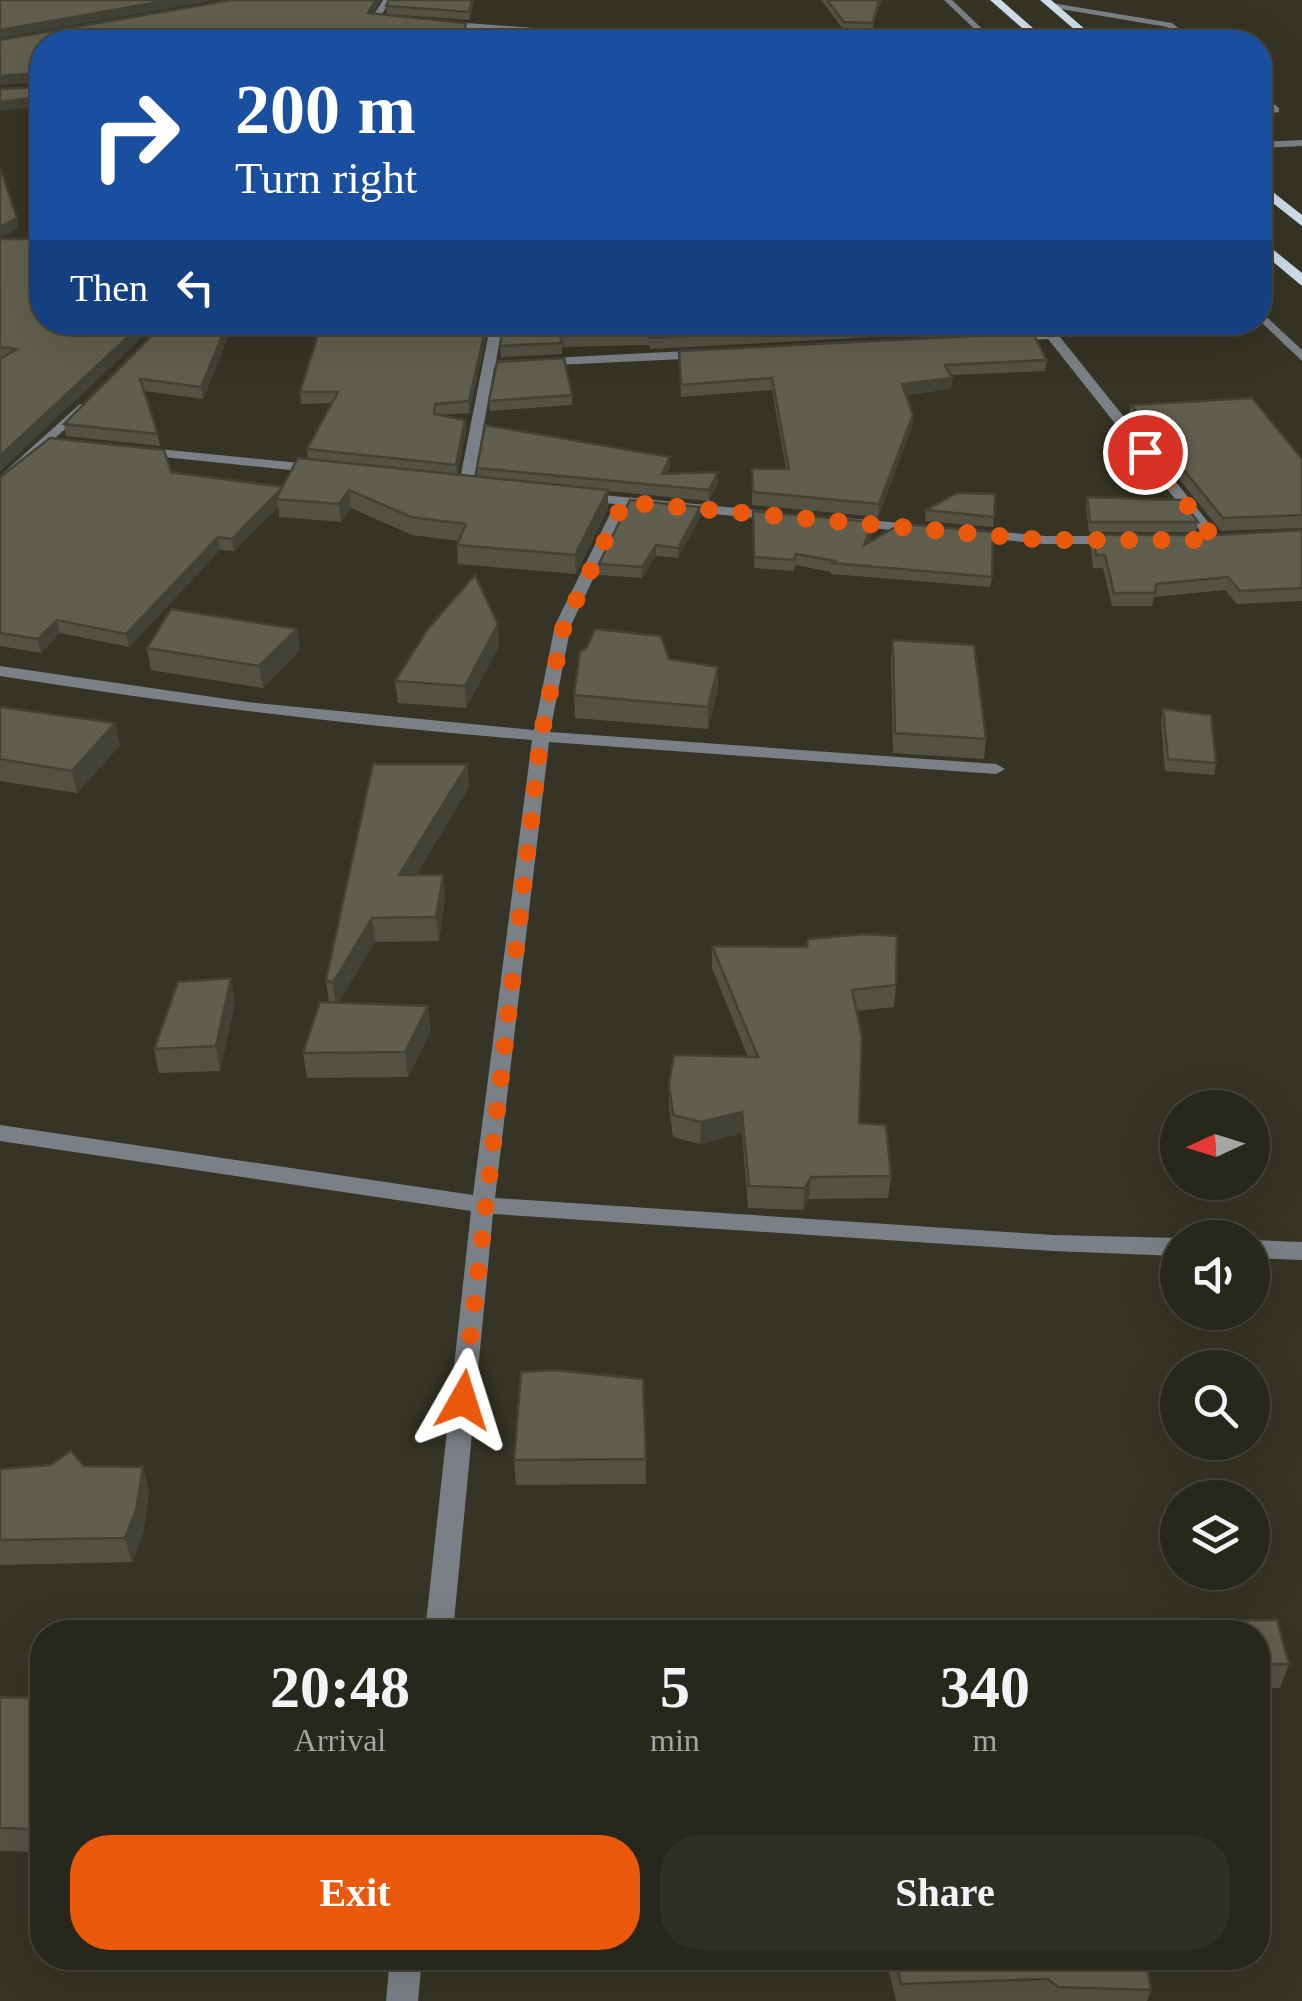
<!DOCTYPE html>
<style>
body{margin:0;font-family:"Times New Roman",serif;background:#302f25;color:#f1f3f6;height:100vh;display:flex;flex-direction:column;font-size:38px;white-space:nowrap}
*{box-sizing:border-box;margin:0}
p{font-size:32px;color:#a5a5a3}
.icon{flex:none;width:55px;height:55px;fill:none;stroke:currentColor;stroke-width:2;stroke-linecap:round;stroke-linejoin:round}
.map{position:relative;flex:1;overflow:hidden}
.side{position:absolute;left:30px;top:1620px;width:1240px;height:350px;display:flex;flex-direction:column;background:#28271c;border-radius:40px;box-shadow:0 10px 40px #0002,0 0 0 2px #44443b}
.side>*{flex:none}
.top-card{position:absolute;left:30px;top:30px;width:1242px;height:305px;border-radius:40px;box-shadow:0 10px 40px #0002,0 0 0 2px #44443b;background:#1a4fa0;color:#fff;overflow:hidden}
.needle{width:65px;rotate:266deg}
.controls{position:absolute;left:1160px;top:1090px;display:grid;gap:20px}
.controls a{display:grid;place-items:center;width:110px;height:110px;border-radius:50%;background:#28271c;box-shadow:0 10px 40px #0002,0 0 0 2px #44443b;font-size:50px}
.pin{position:absolute;display:grid;place-items:center;width:85px;height:85px;color:#fff;margin:-42px;border:5px solid #fff;border-radius:50%;box-shadow:0 2px 10px #0007}
.me{position:absolute;width:110px;margin:-55px;rotate:6deg;stroke-linejoin:round;filter:drop-shadow(0 0 8px #0008)}
.turn{display:flex;align-items:center;gap:35px;height:210px;padding:0 40px;font-size:45px}
.turn .icon{width:130px;height:130px;stroke-width:2.5}
.turn b{display:block;font-size:70px;line-height:85px}
.then{display:flex;align-items:center;height:95px;padding:0 40px;background:#0003;gap:20px;font-size:38px}
.eta{display:flex;justify-content:space-evenly;align-items:center;height:170px;text-align:center}
.eta b{font-size:60px;font-weight:800;line-height:70px}
.primary-button{display:flex;gap:20px;margin-top:auto;padding:20px 40px}
.primary-button a{flex:1;height:115px;border-radius:40px;background:#ea580c;color:#fff;font-size:40px;font-weight:800;line-height:115px;text-align:center}
.primary-button a+a{background:#302f25;color:#f1f3f6}
.map>svg:first-child{display:block}
.lines{fill:none;stroke-linecap:round;stroke-linejoin:round}
.service{fill:#7b8086;fill-rule:evenodd}
.minor{fill:#7b8086;fill-rule:evenodd}
.tertiary{fill:#7b8086;fill-rule:evenodd}
.trunk{fill:#cfdce9;fill-rule:evenodd}
.wall{fill:#535244}
.shaded-wall{fill:#434237}
.building{fill:#605f4f;stroke:#434237;stroke-width:2.5}
.route{stroke:#ea580c;stroke-width:18;stroke-dasharray:0 32.4}
</style>
<div class="map">
<svg width="1302" height="2001" viewBox="0 0 1302 2001">
<rect width="100%" height="100%" fill="#353426"/>
<g class="lines">
<!-- service -->
<g class="service">
<path d="M1052,3L1172,23L1195,42H1186L1167,27L1049,7Z"/>
<path d="M1260,94L1279,108V112L1260,115V109L1268,108L1260,101Z"/>
</g>
<!-- minor -->
<g class="minor">
<path d="M383,0H391L380,17L398,18V22L371,19Z"/>
<path d="M944,0H952L996,42H988Z"/>
<path d="M439,21L601,33L623,42L436,25Z"/>
<path d="M1260,311L1302,350V361L1260,321Z"/>
<path d="M491,322H503L496,361L705,350L711,354L705,358L494,368L473,484L466,488L459,484Z"/>
<path d="M1041,325H1049L1056,332L1220,537V543H1210L1048,339L1009,341L1003,337L1009,333L1043,332Z"/>
<path d="M80,404L90,407L0,487V476Z"/>
<path d="M139,447L319,465L326,469L319,473L134,454V448Z"/>
<path d="M582,493L777,512L784,516L777,520L628,506L571,625L550,732L996,764L1005,769L996,774L549,742L495,1198L1053,1235L1178,1238V1256L1053,1251L493,1214L453,1632H425L471,1211L0,1141V1125L473,1195L532,740C354,726 177,704 0,676V666L247,702L534,730L555,625L615,504L577,500V494Z"/>
<path d="M846,518L921,525L928,529L921,533L841,525V519Z"/>
<path d="M970,529L1044,536H1116L1123,540L1116,544H1044L965,536V530Z"/>
<path d="M1252,1240L1302,1242V1260L1252,1258Z"/>
<path d="M390,1958H422L418,2001H386Z"/>
</g>
<!-- tertiary -->
<path class="tertiary" d="M1302,140V146L1260,148V142Z"/>
<!-- trunk -->
<g class="trunk">
<path d="M990,0H1001L1049,42H1038Z"/>
<path d="M1040,0H1051L1100,42H1089Z"/>
<path d="M1260,182L1302,215V226L1260,193Z"/>
<path d="M1260,239L1302,273V286L1260,251Z"/>
</g>
</g>
<!-- wall -->
<g class="wall">
<path d="M389,0H474L469,20L387,14L386,6Z"/>
<path d="M821,0H881L872,30L843,29Z"/>
<path d="M0,239L42,322H158L0,471V359H1L0,358Z"/>
<path d="M307,322H490L469,413L439,415L465,420L466,431L457,475L477,477V468L670,467L667,474L718,483L709,501L608,491V508L576,574L458,564L457,545L459,541L412,535L351,508L341,522L279,517L278,507L234,551L220,550L129,647L60,633L41,653L0,646V477L171,472L283,487L308,459L307,449L332,403L301,404L300,392L320,329Z"/>
<path d="M504,322H1025L1024,329L650,349L649,345L562,347V354L501,357L500,346Z"/>
<path d="M232,327L203,399L144,391L158,434L160,446L66,436L64,424Z"/>
<path d="M679,351L1047,360L1045,371L951,375L952,378L951,389L906,395L913,415L912,427L878,517L752,505V469H786L772,390L681,397Z"/>
<path d="M572,395V405L490,411L489,401Z"/>
<path d="M1131,405L1302,459V528L1221,531L1129,417Z"/>
<path d="M1087,497L1198,522L1196,532H1089L1086,508Z"/>
<path d="M926,510L994,517L993,527L925,521Z"/>
<path d="M753,511L872,532L869,543L992,577L990,587L831,574V572L796,565L793,571L754,568Z"/>
<path d="M700,517L678,558L656,556L642,578L599,575V564Z"/>
<path d="M1302,530V601L1237,604L1225,590L1154,597L1152,606H1112L1103,568H1093L1091,548L1093,535H1218Z"/>
<path d="M498,624L499,646L466,708L398,703L395,681Z"/>
<path d="M297,629L300,650L263,688L151,670L147,648Z"/>
<path d="M893,640L986,739L984,759L893,753L891,659Z"/>
<path d="M669,659L718,689L708,729L575,718L574,695Z"/>
<path d="M0,707L120,745L77,793L0,781Z"/>
<path d="M1163,709L1216,763L1214,775L1165,771L1161,720Z"/>
<path d="M469,787L416,875L445,898L439,941L375,942L338,1003L431,1030L408,1077L307,1078L303,1053L329,1003L326,980Z"/>
<path d="M712,946L896,985L894,1007L856,1011L859,1123L891,1176L888,1198L809,1199L803,1210L748,1208L742,1133L700,1144L673,1137L669,1106V1084L748,1057L712,968Z"/>
<path d="M235,1002L220,1071L159,1073L154,1049Z"/>
<path d="M646,1459V1484L516,1485L514,1460Z"/>
<path d="M84,1466L143,1467L149,1492L143,1534L132,1562L0,1565V1469Z"/>
<path d="M1277,1620L1289,1664L1280,1688H1258V1632H1151L1154,1622Z"/>
<path d="M0,1697L42,1698V1852L0,1851Z"/>
<path d="M886,1958H1146L1151,1990L1147,2001H896Z"/>
</g>
<!-- shaded-wall -->
<g class="shaded-wall">
<path d="M170,0H217L0,38V30Z"/>
<path d="M376,0H381L368,22V13Z"/>
<path d="M40,73L42,82L0,85V76Z"/>
<path d="M42,97V106L0,111V102Z"/>
<path d="M17,218L19,228L0,238V227Z"/>
<path d="M144,322H158L0,471V456Z"/>
<path d="M228,322H238L232,327L203,399L201,387Z"/>
<path d="M487,322H490L469,413V401Z"/>
<path d="M952,378L951,389L901,395L902,384Z"/>
<path d="M913,415L912,427L878,517L879,504Z"/>
<path d="M465,420L466,431L457,477L456,465Z"/>
<path d="M670,457V467L662,485V474Z"/>
<path d="M718,472V483L709,501V490Z"/>
<path d="M283,487L276,499L278,507L234,551L232,539Z"/>
<path d="M349,490L351,508L341,522L339,504Z"/>
<path d="M608,490V508L576,574L575,555Z"/>
<path d="M700,507V517L678,558V548Z"/>
<path d="M873,522L872,532L864,556V545Z"/>
<path d="M218,537L220,550L129,647L126,634Z"/>
<path d="M656,545V556L642,578V567Z"/>
<path d="M57,620L60,633L41,653L38,639Z"/>
<path d="M498,624L499,646L466,708L465,686Z"/>
<path d="M297,629L300,650L263,688L259,666Z"/>
<path d="M718,667V689L708,729V707Z"/>
<path d="M115,723L120,745L77,793L72,771Z"/>
<path d="M468,764L469,787L401,899L399,875Z"/>
<path d="M443,875L445,898L439,941L436,917Z"/>
<path d="M372,918L375,942L336,1007L333,983Z"/>
<path d="M231,978L235,1002L220,1071L216,1046Z"/>
<path d="M428,1006L431,1030L408,1077L405,1052Z"/>
<path d="M742,1112V1133L700,1144L701,1122Z"/>
<path d="M811,1177L809,1199L803,1210L805,1188Z"/>
<path d="M143,1467L149,1492L143,1534L132,1562L125,1538Z"/>
</g>
<!-- building -->
<g class="building">
<path d="M0,0H170L0,30Z"/>
<path d="M231,0H376L368,13L466,23L461,42H42V76L40,73L0,76V40Z"/>
<path d="M389,0H472L469,12L386,6Z"/>
<path d="M827,0H879L873,23L844,22Z"/>
<path d="M42,82V97L0,102V89L41,87Z"/>
<path d="M0,167L17,218L0,227Z"/>
<path d="M0,239H42V322H144L0,456V359L17,349L0,347Z"/>
<path d="M165,322H228L201,387L140,379L158,434L64,424Z"/>
<path d="M322,322H487L469,401L435,404L434,414L465,420L456,465L307,449L338,392H300Z"/>
<path d="M504,322H945L650,338L649,334L560,336L562,343L500,346Z"/>
<path d="M1033,333L1047,360L945,365L952,378L902,384L913,415L879,504L753,492L752,469H789L772,378L681,385L679,351Z"/>
<path d="M564,358L572,395L489,401L497,362Z"/>
<path d="M1252,398L1302,459V515L1223,518L1131,405Z"/>
<path d="M485,425L670,457L662,474L718,472L709,490L477,468Z"/>
<path d="M50,438L164,450L171,472L283,487L232,539L218,537L126,634L57,620L38,639L0,633V477Z"/>
<path d="M298,458L608,490L575,555L457,545L466,524L411,517L349,490L339,504L276,499Z"/>
<path d="M957,493L995,494L994,517L926,510Z"/>
<path d="M1087,497L1181,500L1198,522H1090Z"/>
<path d="M630,500L700,507L678,548L656,545L642,567L599,564Z"/>
<path d="M753,511L873,522L864,545L901,524L993,532L992,577L832,563L835,561L796,554L794,560L754,557Z"/>
<path d="M1302,530V588L1240,591L1228,577L1156,584L1155,593H1114L1105,555H1096L1093,535H1218Z"/>
<path d="M475,575L498,624L465,686L395,681L427,630Z"/>
<path d="M171,609L297,629L259,666L147,648Z"/>
<path d="M595,629L661,636L669,659L718,667L708,707L574,695L580,651L586,649Z"/>
<path d="M893,640L974,645L986,739L895,733Z"/>
<path d="M0,707L115,723L72,771L0,759Z"/>
<path d="M1163,709L1211,715L1216,763L1168,759Z"/>
<path d="M373,764H468L399,875H443L436,917L372,918L333,983L326,980Z"/>
<path d="M865,934L897,936L896,985L852,990L862,1037L859,1123L886,1125L891,1176L811,1177L805,1188L749,1186L742,1112L701,1122L673,1115L669,1084L674,1055L758,1057L712,946L807,947L808,939Z"/>
<path d="M231,978L216,1046L154,1049L178,982Z"/>
<path d="M320,1002L428,1006L405,1052L303,1053Z"/>
<path d="M554,1370L643,1379L646,1459L514,1460L521,1372Z"/>
<path d="M71,1451L84,1466L143,1467L136,1510L125,1538L0,1540V1469L50,1465Z"/>
<path d="M1277,1620L1289,1664H1258V1632H1156L1154,1622Z"/>
<path d="M0,1697L42,1698V1829L0,1828Z"/>
<path d="M895,1958H1146L1151,1990L1058,1987L1048,1979L901,1984Z"/>
</g>
<g class="lines">
<!-- route -->
<path class="route" d="M463,1400L541,736L564,625L624,502L1044,540H1215L1145,452"/>
</g>
</svg>
<div class="controls">
<a><svg class="needle" viewBox="-14 -14 28 28"><path d="M0-13l5 13h-10z" fill="#e53935"/><path d="M0 13l5-13h-10z" fill="#a5a5a3"/></svg></a>
<a><svg class="icon" aria-label="sound" viewBox="0 0 24 24"><path d="M4 9h4l5-4v14l-5-4H4zM17 9q2 3 0 6"/></svg></a>
<a><svg class="icon" aria-label="search" viewBox="0 0 24 24"><circle cx="10" cy="10" r="6"/><path d="M15 15l6 6"/></svg></a>
<a><svg class="icon" aria-label="layers" viewBox="0 0 24 24"><path d="M12 4l9 5-9 5-9-5zM3 14l9 5 9-5"/></svg></a>
</div>
<div class="pin" style="left:1145px;top:452px;background:#d93025"><svg class="icon" aria-label="arrive" viewBox="0 0 24 24"><path d="M6 21V4h12l-3 4 3 4H6"/></svg></div>
<svg class="me" style="left:463px;top:1400px" viewBox="-20 -20 40 40"><path d="M0-17L14 15 0 8-14 15z" fill="#ea580c" stroke="#fff" stroke-width="4"/></svg>
<div class="top-card">
<div class="turn"><svg class="icon" aria-label="right" viewBox="0 0 24 24"><path d="M7 20v-9h11M14 6l5 5-5 5"/></svg><div><b>200 m</b>Turn right</div></div>
<div class="then">Then<svg class="icon" aria-label="left" viewBox="0 0 24 24"><path d="M17 20v-9H6M10 6l-5 5 5 5"/></svg></div>
</div>
<section class="side">
<div class="eta">
<div><b>20:48</b><p>Arrival</p></div>
<div><b>5</b><p>min</p></div>
<div><b>340</b><p>m</p></div>
</div>
<div class="primary-button"><a>Exit</a><a>Share</a></div>
</section>
</div>
